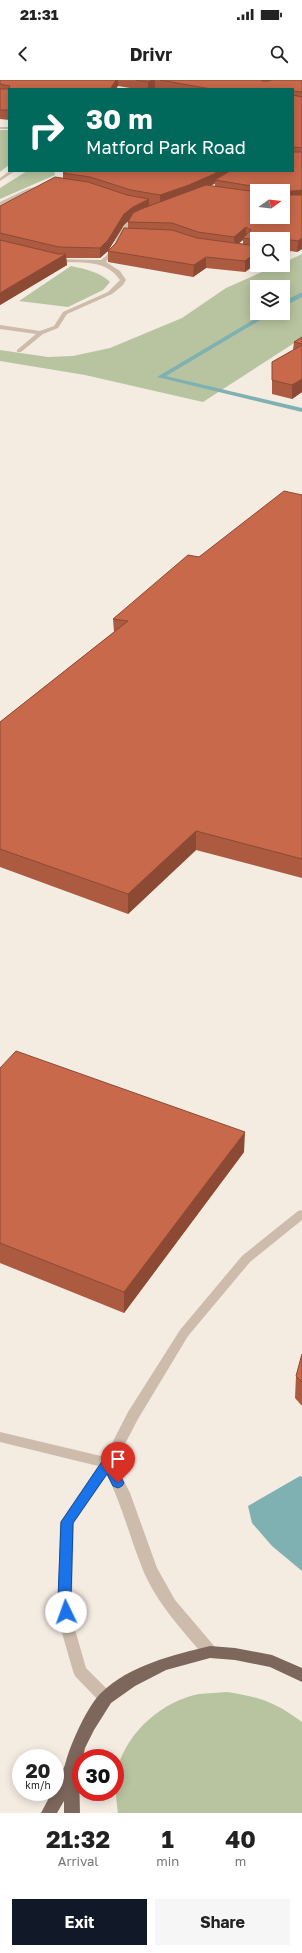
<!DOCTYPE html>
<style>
body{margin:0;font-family:"Golos Text",sans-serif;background:#f6f6f6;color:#222;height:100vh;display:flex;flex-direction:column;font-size:15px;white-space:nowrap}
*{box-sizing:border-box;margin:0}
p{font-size:13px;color:#767676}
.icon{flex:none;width:22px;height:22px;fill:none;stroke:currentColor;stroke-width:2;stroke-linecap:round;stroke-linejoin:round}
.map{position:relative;height:1733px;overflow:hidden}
.drawer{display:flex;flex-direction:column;background:#fff;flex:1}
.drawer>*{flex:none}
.hud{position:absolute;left:8px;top:8px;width:286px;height:84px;border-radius:0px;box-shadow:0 2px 10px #0003;background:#00695c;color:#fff;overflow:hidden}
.needle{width:26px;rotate:75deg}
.tools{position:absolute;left:250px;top:104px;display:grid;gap:8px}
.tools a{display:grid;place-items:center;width:40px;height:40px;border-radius:0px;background:#fff;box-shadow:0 2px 10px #0003;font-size:20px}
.speed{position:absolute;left:12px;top:1669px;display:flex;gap:8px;font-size:20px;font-weight:700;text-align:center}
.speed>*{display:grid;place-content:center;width:52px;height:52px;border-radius:50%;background:#fff;box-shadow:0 2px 10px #0003;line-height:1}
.speed small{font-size:10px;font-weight:400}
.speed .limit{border:6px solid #d22;background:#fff;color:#111}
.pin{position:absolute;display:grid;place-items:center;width:34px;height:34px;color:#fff;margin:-41px -17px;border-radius:50% 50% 50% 0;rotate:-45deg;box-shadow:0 0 4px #0007}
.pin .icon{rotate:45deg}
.me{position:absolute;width:44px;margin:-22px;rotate:357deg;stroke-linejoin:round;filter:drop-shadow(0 0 3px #0008)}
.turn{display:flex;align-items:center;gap:14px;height:84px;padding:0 12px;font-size:18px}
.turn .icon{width:52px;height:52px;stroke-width:2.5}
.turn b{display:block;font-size:28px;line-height:34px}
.eta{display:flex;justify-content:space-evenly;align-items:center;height:68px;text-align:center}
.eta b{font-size:24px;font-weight:700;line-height:28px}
.cta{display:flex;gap:8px;margin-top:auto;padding:8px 12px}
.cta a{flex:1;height:46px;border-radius:0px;background:#111827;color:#fff;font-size:16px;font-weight:700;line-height:46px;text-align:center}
.cta a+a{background:#f6f6f6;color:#222}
.status{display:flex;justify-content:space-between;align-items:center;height:28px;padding:0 20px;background:#fff;direction:ltr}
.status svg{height:11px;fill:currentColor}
header{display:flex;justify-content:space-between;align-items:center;height:52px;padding:0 12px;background:#fff;font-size:18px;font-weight:700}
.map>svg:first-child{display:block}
.green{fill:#b8c4a0;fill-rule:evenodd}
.water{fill:#7fb0b2}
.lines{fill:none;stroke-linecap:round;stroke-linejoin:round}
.stream{fill:#7fb0b2;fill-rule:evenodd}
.minor{fill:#cdbbac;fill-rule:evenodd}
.major{fill:#7d675c;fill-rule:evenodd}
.wall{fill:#ac5a40;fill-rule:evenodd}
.shaded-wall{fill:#8c4a34}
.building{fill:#c8694b;stroke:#8c4a34}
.route{fill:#1a73e8;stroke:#114b97}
</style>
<div class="status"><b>21:31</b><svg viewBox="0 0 49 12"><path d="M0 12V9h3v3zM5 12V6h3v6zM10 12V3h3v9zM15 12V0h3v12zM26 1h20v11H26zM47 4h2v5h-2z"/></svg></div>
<header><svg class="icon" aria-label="back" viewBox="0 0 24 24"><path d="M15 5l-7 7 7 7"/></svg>Drivr<svg class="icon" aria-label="search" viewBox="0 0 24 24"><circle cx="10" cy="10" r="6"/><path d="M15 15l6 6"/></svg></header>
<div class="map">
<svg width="302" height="1733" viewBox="0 0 302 1733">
<rect width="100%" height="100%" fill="#f4ebe1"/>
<!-- green -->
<g class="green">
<path d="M0,50H9V85L0,92Z"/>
<path d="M27,91H54L55,95L0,119V108Z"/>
<path d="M302,174V258L203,322L85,295L0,281V270L48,277L73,276L110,268L182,238L226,208L278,185H283V183ZM257,207H283V233H257Z"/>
<path d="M71,186C85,189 100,192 110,202L103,210L68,227L19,221Z"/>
<path d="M227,1612C260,1617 275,1622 302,1642V1733H118C116,1718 114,1702 118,1687C128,1651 163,1621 199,1614C208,1613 218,1613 227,1612Z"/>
</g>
<!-- water -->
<path class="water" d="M300,1396L302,1397V1491L272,1466L252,1443L248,1426Z"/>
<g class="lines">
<!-- stream -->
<g class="stream">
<path d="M302,212V217L283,227V222Z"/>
<path d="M265,233H272L166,296L302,328V332L157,297Z"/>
</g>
<!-- minor -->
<g class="minor">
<rect x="0" y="47" width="9" height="2"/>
<path d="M10,91H15L0,101V98Z"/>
<path d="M49,103L51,105L31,111L0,125V122L27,109Z"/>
<path d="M137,136L142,137L125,150L115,171L106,182L120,191L126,200L123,205L112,214L67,234L58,248L43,254L21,272H17V270L36,254L0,249V245L40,251L54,246L63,232L108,212L120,200C106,178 77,183 54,182L52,181V179L101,180C119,168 112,149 137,136Z"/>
<path d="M302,1130V1140L250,1182L188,1256L138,1339L115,1383L130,1413L157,1488L175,1520L215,1567L217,1572L215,1577L210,1578L205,1577C182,1550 156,1522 143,1490C130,1458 122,1425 107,1395L74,1443L72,1518L74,1546L86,1588L111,1613L114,1618L111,1623L106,1625L101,1623L75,1596L73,1591L60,1546L58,1518L60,1442L98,1386L0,1362V1352L105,1377L128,1332L180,1250L242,1176L298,1131Z"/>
</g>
<!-- major -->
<path class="major" d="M210,1566L235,1568L272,1575L302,1588V1602L270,1587L235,1580L210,1578L166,1590L135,1606L111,1623L94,1650L85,1668L83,1678H81L79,1692L80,1733H64V1721L57,1733H41L52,1712H55C55,1703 64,1691 66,1681C71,1663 88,1625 101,1613C130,1585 173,1575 210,1566Z"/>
</g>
<!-- wall -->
<g class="wall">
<path d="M0,0H302V169L297,172L283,170V159H257V183L245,192L206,188L193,197L108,182V171L100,178H66L67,185L0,225V126L63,99V93L293,91V9H160L155,8L153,9H136L118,6L9,9V40L0,39ZM215,103V106H210L214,104ZM257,111H283L257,137ZM128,141V148L116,163L108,171L124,145ZM243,160V164L239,163Z"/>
<path d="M302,257V312L292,319L272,314V282L293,270L294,262Z"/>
<path d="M302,415V798L196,770L128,834L0,787V642L114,552L113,539L199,477Z"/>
<path d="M0,988L244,1072L124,1233L0,1183Z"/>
<path d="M302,1274V1326L295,1318L296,1296Z"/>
</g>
<!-- shaded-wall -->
<g class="shaded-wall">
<path d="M116,0H118V6L116,9H110Z"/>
<path d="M153,0H155V8L153,9H148V2Z"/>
<path d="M261,0H281L261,8Z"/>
<path d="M218,91H230L215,100V103L214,104L188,116L160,125V115Z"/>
<path d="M302,110V120L283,122V112Z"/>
<path d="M149,119V129L133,137L124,145L108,171L100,178V168L124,134L133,127Z"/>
<path d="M246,147V158H243V160L234,167V157Z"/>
<path d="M302,158V169L297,172L298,161Z"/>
<path d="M257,172V183L245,192V181Z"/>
<path d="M66,174L67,185L0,225V213Z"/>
<path d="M206,177V188L193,197L194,185Z"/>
<path d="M302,299V312L292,319V305Z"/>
<path d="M196,751V770L128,834V814Z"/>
<path d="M245,1052L244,1072L124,1233V1212Z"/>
</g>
<!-- building -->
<g class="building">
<path d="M0,0H116L110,9H9V30H0V9H9L10,6L0,4Z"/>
<path d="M136,0H153L148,2Z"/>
<path d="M160,0H261L262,1H268L272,0H302V12L293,11V9H211Z"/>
<path d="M293,15L302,17V68L294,67H293Z"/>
<path d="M293,71V72H302V110L283,112V111H258V107L215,100L230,91H293Z"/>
<path d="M67,91H218L214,94L189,105L160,115L131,110L90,97L63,93Z"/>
<path d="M55,97L88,102L127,115L149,119L133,127L124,134L108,160L100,168L59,167L0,153V126Z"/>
<path d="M206,105L257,112V137H283V114V115H302V158L298,161L276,158L275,159H257V160L243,158L251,150L246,147L234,157L198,152L172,143L128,142L133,133L141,129Z"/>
<path d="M124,148L172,150L197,158L257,166V172L245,181L206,177L194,185L108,171L116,163Z"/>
<path d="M0,160L58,174H66L0,213Z"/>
<path d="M302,257V264L294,262Z"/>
<path d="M302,265V299L292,305L272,300V282Z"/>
<path d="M284,411L302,415V779L196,751L128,814L0,769V642L128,541L113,539L188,475L199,477Z"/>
<path d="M16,971L245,1052L124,1212L0,1163V988Z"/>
<path d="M302,1274V1302L296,1296Z"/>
</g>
<!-- route -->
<path class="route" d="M108,1378L112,1380L124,1403L122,1406L118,1408L113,1406L107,1394L73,1443L71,1518L73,1532L71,1536L66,1538L61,1536L58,1518L61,1442L103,1380Z"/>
</svg>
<div class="tools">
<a><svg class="needle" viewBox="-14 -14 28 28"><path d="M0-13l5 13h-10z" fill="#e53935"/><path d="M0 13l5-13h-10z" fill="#767676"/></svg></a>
<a><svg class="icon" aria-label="search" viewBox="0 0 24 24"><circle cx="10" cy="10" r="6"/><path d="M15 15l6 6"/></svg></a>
<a><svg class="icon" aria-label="layers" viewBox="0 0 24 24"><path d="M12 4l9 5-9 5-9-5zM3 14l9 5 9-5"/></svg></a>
</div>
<div class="speed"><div>20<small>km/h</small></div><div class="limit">30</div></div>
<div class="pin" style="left:118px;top:1403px;background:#d93025"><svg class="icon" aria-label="arrive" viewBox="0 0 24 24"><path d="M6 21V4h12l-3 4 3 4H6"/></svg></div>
<svg class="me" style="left:66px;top:1532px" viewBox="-20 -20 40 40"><circle r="19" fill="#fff"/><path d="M0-13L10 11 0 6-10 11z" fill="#1a73e8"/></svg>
<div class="hud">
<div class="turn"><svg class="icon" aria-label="right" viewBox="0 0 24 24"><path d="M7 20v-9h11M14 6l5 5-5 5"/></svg><div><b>30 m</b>Matford Park Road</div></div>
</div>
</div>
<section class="drawer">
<div class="eta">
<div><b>21:32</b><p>Arrival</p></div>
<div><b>1</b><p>min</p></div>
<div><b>40</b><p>m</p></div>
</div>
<div class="cta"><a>Exit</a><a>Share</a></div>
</section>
